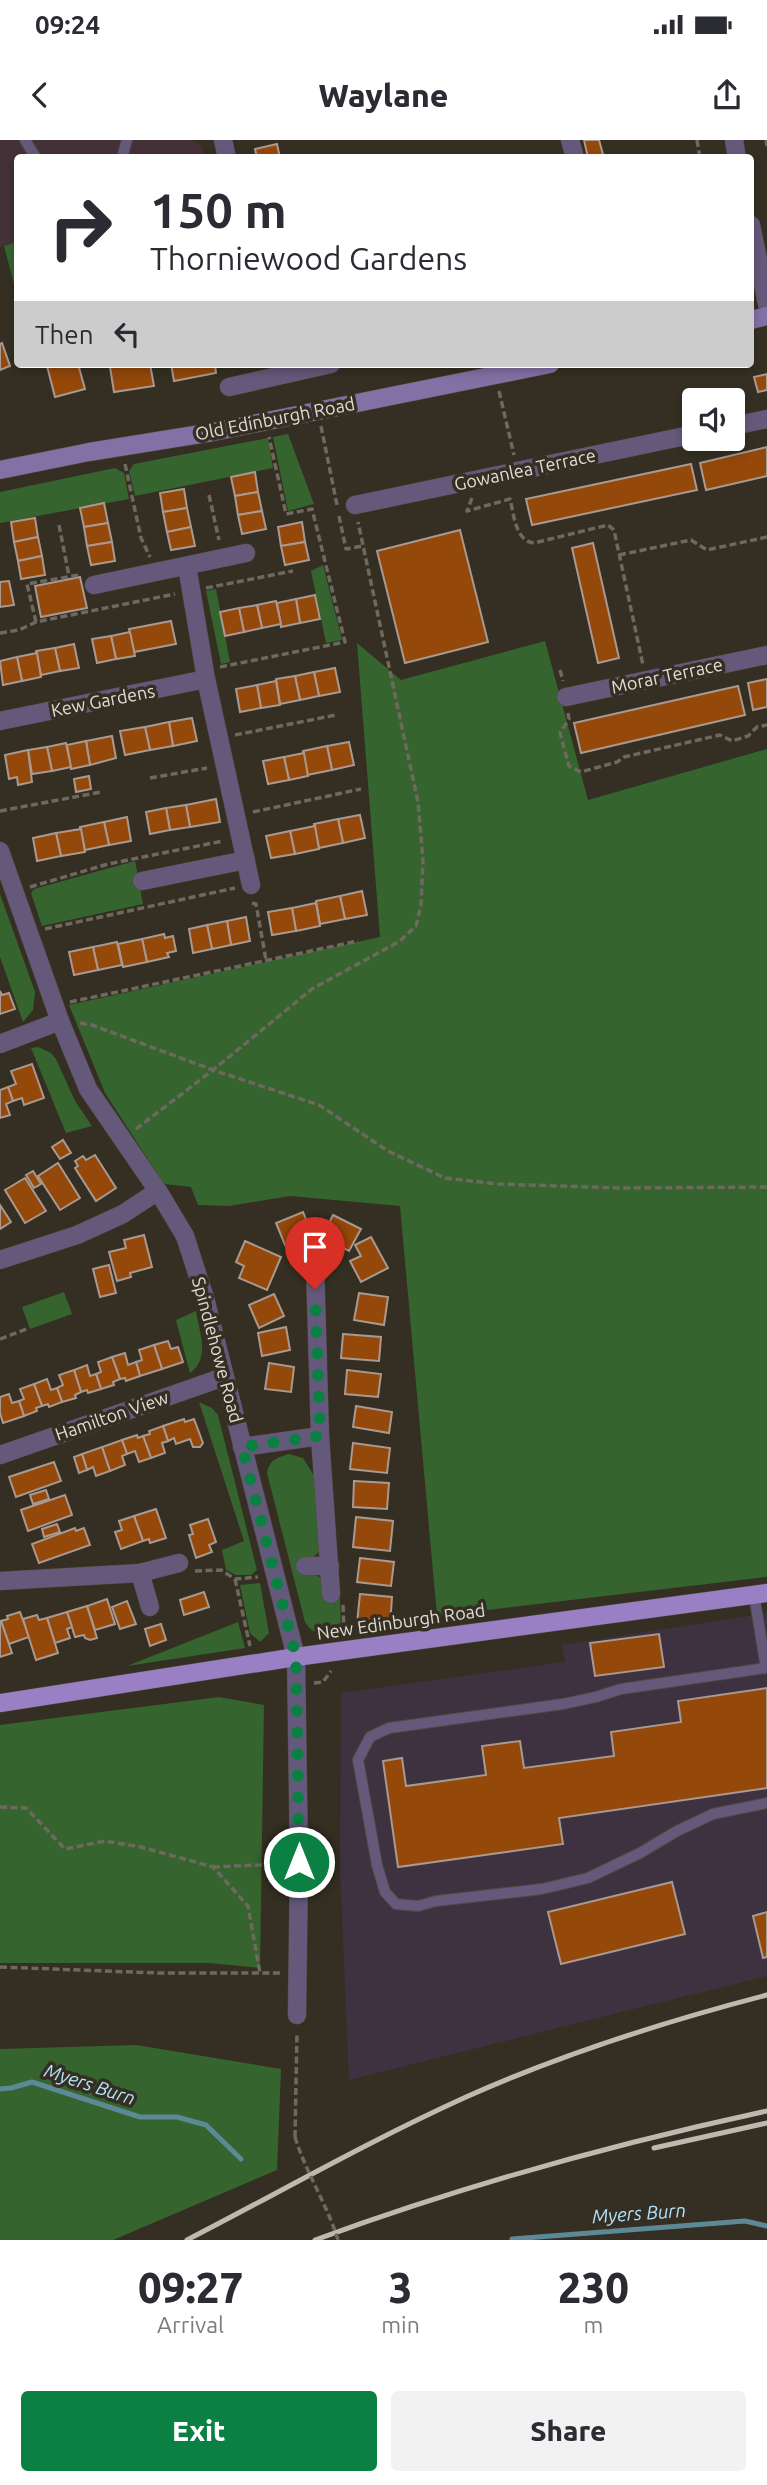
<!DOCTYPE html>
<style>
body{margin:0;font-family:Ubuntu,sans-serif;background:#f2f2f3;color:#2b2b33;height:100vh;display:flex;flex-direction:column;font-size:26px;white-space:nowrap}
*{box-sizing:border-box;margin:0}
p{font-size:23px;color:#7c7c81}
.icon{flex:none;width:38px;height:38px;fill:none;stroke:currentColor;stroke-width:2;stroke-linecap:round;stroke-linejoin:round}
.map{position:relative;height:2100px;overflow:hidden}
.drawer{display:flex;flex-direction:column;background:#fff;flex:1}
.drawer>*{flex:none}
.banner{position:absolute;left:14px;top:14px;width:740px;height:214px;border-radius:7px;box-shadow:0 4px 10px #0003;background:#fff;color:#2b2b33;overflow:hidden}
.tools{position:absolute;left:682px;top:248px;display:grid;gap:14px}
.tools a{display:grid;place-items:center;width:63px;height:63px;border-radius:7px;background:#fff;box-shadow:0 4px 10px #0003;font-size:35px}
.pin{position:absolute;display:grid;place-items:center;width:60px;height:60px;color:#fff;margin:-72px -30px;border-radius:50% 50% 50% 0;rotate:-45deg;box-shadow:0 0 7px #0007}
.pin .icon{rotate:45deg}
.me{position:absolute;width:77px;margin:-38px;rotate:0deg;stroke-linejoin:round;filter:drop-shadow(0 0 5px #0008)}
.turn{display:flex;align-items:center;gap:24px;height:147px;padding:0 21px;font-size:32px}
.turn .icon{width:91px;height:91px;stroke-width:2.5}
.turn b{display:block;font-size:49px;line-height:60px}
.then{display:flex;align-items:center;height:66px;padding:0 21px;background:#0003;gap:14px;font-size:26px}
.eta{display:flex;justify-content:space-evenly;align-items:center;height:119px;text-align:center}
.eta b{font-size:42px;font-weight:800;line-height:49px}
.action{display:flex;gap:14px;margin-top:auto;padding:14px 21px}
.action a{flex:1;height:80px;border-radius:7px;background:#0b8043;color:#fff;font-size:28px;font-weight:800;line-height:80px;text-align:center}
.action a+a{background:#f2f2f3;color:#2b2b33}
.status{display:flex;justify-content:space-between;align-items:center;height:49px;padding:0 35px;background:#fff;direction:ltr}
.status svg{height:19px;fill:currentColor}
header{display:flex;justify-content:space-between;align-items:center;height:91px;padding:0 21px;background:#fff;font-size:32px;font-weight:800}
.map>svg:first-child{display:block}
.industrial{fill:#3e3241}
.education{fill:#443138}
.green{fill:#35642e}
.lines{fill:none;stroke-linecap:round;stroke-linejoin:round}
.stream{stroke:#5d8896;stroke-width:5}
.building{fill:#94480a;stroke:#aa9990;stroke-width:2}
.service-casing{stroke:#504b3e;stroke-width:12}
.minor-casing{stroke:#504b3e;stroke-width:19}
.tertiary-casing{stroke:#504b3e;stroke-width:19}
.secondary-casing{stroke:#504b3e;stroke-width:19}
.primary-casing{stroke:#504b3e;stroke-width:19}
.path{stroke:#6e695e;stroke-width:3.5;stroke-dasharray:7 3.5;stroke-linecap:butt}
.service{stroke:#65597b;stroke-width:10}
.minor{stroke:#65597b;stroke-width:18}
.tertiary{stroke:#65597b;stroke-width:18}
.secondary{stroke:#8370a5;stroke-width:18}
.primary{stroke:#9980c5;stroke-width:18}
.rail{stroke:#bdb9b0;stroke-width:5}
.path-bridge{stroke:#6e695e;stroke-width:3.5;stroke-dasharray:7 3.5;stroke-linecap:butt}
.route{stroke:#0b8043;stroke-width:12;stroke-dasharray:0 21.6}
.labels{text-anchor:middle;stroke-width:7;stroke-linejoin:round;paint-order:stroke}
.street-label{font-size:18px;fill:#e0dcd4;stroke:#342f22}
.water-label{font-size:19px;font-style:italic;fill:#b0e3fa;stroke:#342f22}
</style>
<div class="status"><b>09:24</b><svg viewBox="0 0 49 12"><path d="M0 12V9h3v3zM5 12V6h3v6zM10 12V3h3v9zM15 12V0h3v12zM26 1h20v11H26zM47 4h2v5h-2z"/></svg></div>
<header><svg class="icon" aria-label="back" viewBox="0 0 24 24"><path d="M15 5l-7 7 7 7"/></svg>Waylane<svg class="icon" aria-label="share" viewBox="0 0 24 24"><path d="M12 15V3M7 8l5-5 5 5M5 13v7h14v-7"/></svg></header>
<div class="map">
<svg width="767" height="2100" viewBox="0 0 767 2100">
<rect width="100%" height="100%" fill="#342f22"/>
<!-- industrial -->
<path class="industrial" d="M767,1473V1836L349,1940L340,1727L341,1553L565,1522L562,1505Z"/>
<!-- education -->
<path class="education" d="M0,0H192L202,6L205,17L18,18L17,102L0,107Z"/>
<!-- green -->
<g class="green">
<path d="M17,102H18L17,156L4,106Z"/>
<path d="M288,294L314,364L288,371L273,297Z"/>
<path d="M268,298L273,328L135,356L129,331L134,324Z"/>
<path d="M115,328L124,333L129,359L0,383V352Z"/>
<path d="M323,425L342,500L326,503L311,431Z"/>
<path d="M216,449L230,522L221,524L206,451Z"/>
<path d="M545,501L588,660L767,609V1437L437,1476L400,1066L290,1056L229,1066L198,1065L191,1047L164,1044L105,953L69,865L380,797L357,503L401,540Z"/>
<path d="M135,721L143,764L42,786L31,753L34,749Z"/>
<path d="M0,754L35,852L33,870L23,882L0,817Z"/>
<path d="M38,907L51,913L56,919L75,961L92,986L66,993L31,908Z"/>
<path d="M64,1152L72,1174L30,1189L22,1167Z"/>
<path d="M196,1171C199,1192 211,1218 190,1233L176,1180Z"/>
<path d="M199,1262L212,1268L218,1275L257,1430L251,1435H236L226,1430L222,1410L244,1401Z"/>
<path d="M289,1314L303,1318L313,1334L318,1335L320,1411L312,1418L315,1434L322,1439L324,1458H340L341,1494C326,1496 313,1496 305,1482L267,1333C269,1320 278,1317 289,1314Z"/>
<path d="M260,1443L269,1493L260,1502L250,1493L240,1445Z"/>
<path d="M238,1482L245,1508L127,1526Z"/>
<path d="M219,1557L264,1565L260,1828L208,1823H0V1585Z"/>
<path d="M136,1905L281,1929L277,2030L113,2100H0V1909Z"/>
</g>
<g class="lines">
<!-- stream -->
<g class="stream">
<path d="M0,1949L11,1948L32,1942L140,1977H177L206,1985L241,2019"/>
<path d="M512,2099L745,2081L767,2086"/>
</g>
</g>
<!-- building -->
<g class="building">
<path d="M584,0H599L604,18H588Z"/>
<path d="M277,4L280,18H257L255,9Z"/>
<path d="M2,203L10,226L0,230V204Z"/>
<path d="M55,224H78L85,249L55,257L47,226Z"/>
<path d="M131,224H150L154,246L114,252L110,227Z"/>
<path d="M171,224H215L216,233L174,241Z"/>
<path d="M767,234V250L758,252L754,237Z"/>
<path d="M767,307V336L706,350L700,323Z"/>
<path d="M691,324L697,350L532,385L526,359Z"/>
<path d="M255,332L258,352L235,356L231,337Z"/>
<path d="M184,349L187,368L163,372L160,353Z"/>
<path d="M258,352L262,371L238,375L235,356Z"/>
<path d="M104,363L108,383L84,387L80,368Z"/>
<path d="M187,368L191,387L167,392L163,372Z"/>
<path d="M262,371L266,389L242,394L238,375Z"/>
<path d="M35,378L38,397L14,402L11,382Z"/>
<path d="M302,382L305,402L281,406L278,387Z"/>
<path d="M108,383L112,402L87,406L84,387Z"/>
<path d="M191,387L195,406L171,410L167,392Z"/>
<path d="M460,390L488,502L405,523L377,411Z"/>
<path d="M38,397L42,416L18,421L14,402Z"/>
<path d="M112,402L115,421L91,425L87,406Z"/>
<path d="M305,402L309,420L285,425L281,406Z"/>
<path d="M593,403L619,518L598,523L572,408Z"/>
<path d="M42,416L45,435L21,439L18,421Z"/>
<path d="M80,437L87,468L41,477L35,446Z"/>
<path d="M9,441L14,465L0,467V442Z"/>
<path d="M315,455L320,479L300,483L296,459Z"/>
<path d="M296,459L300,483L281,487L277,463Z"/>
<path d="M276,461L281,484L262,488L257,465Z"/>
<path d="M257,465L262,488L244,492L239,468Z"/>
<path d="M239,468L244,492L225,496L220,472Z"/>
<path d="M171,481L176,504L134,512L129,489Z"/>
<path d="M130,492L135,516L116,519L111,496Z"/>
<path d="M111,496L116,519L97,523L92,499Z"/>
<path d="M74,504L79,528L60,531L55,508Z"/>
<path d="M55,508L60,531L41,535L36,511Z"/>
<path d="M37,513L41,537L22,541L17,517Z"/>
<path d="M17,517L22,541L3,545L0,521Z"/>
<path d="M335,528L340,552L319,556L314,532Z"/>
<path d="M314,532L319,556L300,560L295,536Z"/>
<path d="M295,536L300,560L280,564L276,539Z"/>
<path d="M767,539V567L753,570L748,543Z"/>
<path d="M276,541L280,565L261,568L257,545Z"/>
<path d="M257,545L261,568L240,572L236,549Z"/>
<path d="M738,546L745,575L581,613L574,583Z"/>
<path d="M192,578L197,601L173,606L169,582Z"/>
<path d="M169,582L173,606L150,610L145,587Z"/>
<path d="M145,587L150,610L125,615L120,591Z"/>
<path d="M112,596L116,618L90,625L86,601Z"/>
<path d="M86,601L90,625L71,629L67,605Z"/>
<path d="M349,602L354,625L332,630L327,606Z"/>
<path d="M66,603L71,627L52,631L47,607Z"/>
<path d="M327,606L332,630L307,635L303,611Z"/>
<path d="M47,607L52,631L32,634L28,610Z"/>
<path d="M28,610L32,642L18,645L17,637L9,639L5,615Z"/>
<path d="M304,613L308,636L289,640L284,617Z"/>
<path d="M284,617L289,640L268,644L263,621Z"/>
<path d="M89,636L91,649L76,652L74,639Z"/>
<path d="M216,659L220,682L190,687L186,665Z"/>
<path d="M186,665L190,687L170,690L166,668Z"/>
<path d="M166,668L170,690L150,694L146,672Z"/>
<path d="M360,675L365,698L343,703L338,679Z"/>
<path d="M127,677L131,701L109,705L104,682Z"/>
<path d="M338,679L343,703L319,708L314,684Z"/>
<path d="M104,682L109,705L85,710L80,687Z"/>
<path d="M315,686L319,709L295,714L290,691Z"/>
<path d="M81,689L85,712L61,716L56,693Z"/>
<path d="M290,691L295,714L271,718L266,696Z"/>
<path d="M56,693L61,716L37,721L33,698Z"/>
<path d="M362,751L367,775L345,779L340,756Z"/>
<path d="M340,756L345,779L320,784L316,761Z"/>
<path d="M316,763L320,786L296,791L292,768Z"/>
<path d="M292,768L296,791L272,795L268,772Z"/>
<path d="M246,777L250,801L231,805L227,781Z"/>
<path d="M227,781L231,805L212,809L207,785Z"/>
<path d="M207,785L212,809L193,813L189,789Z"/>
<path d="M164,794L165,798L173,796L176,811L167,813L169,817L147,822L142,799Z"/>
<path d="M142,799L147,822L123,827L118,804Z"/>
<path d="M117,802L122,825L98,830L93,807Z"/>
<path d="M93,807L98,830L74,835L69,812Z"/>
<path d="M0,851L2,855L9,853L15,869L0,874Z"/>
<path d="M32,924L44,958L24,965L22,958L13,961L8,947L16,944L11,931Z"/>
<path d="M8,947L13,961L6,964L10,975L0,978V950Z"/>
<path d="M63,1000L71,1013L60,1019L52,1007Z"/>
<path d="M95,1015L116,1048L96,1061L75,1028L78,1026L75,1021L83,1016L86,1020Z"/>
<path d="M58,1023L80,1058L60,1070L38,1036Z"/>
<path d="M33,1031L41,1044L34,1048L26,1035Z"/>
<path d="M25,1038L46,1071L25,1083L5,1050Z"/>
<path d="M0,1065L11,1082L0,1089Z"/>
<path d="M303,1072L312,1094L285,1105L276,1083Z"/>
<path d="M333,1075L361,1089L349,1111L322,1097Z"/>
<path d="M144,1095L152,1127L130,1133L131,1137L117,1141L109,1112L126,1108L124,1100Z"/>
<path d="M371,1097L388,1128L361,1142L350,1121L361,1116L355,1105Z"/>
<path d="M245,1101L281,1117L267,1150L239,1138L244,1126L236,1122Z"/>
<path d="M109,1125L116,1153L100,1157L93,1129Z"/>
<path d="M359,1153L388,1157L384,1185L354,1180Z"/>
<path d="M274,1154L284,1176L259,1188L249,1165Z"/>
<path d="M286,1187L290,1210L262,1216L258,1193Z"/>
<path d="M343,1194L381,1197L379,1221L341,1218Z"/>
<path d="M168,1201L171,1209L178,1207L183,1222L162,1229L154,1205Z"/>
<path d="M154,1205L162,1229L140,1236L136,1222L142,1220L139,1210Z"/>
<path d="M125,1213L128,1225L136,1222L140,1236L126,1241L125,1238L120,1239L112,1217Z"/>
<path d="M112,1217L120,1239L113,1242L114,1245L101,1249L96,1234L101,1232L98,1222Z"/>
<path d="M269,1223L294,1227L291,1252L265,1249Z"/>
<path d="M87,1225L90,1236L96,1234L101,1249L88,1253L87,1250L81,1252L74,1230Z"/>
<path d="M74,1230L81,1252L75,1255L76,1258L62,1262L57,1248L63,1245L59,1235Z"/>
<path d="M347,1230L381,1234L378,1257L345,1254Z"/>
<path d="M47,1239L51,1250L57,1248L62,1262L49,1267L48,1264L42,1266L34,1244Z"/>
<path d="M34,1244L42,1266L36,1268L37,1271L24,1276L19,1261L24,1259L20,1249Z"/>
<path d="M9,1254L12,1263L19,1261L24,1276L3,1283L0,1273V1257Z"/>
<path d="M356,1266L392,1272L389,1293L353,1287Z"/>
<path d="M184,1279L185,1282L194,1279L203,1303L200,1307H193L190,1299L176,1304L174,1298L168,1301L163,1286Z"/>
<path d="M163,1286L168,1301L162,1303L165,1313L151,1318L143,1296L150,1294L149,1291Z"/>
<path d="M137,1295L138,1298L143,1296L151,1318L139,1322L135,1311L127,1314L122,1300Z"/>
<path d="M122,1300L127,1314L122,1316L125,1325L110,1331L102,1307Z"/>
<path d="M353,1303L390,1308L387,1333L350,1329Z"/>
<path d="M102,1307L110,1331L96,1336L93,1327L87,1330L82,1314Z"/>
<path d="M82,1314L87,1330L79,1333L74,1317Z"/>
<path d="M54,1322L61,1341L16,1357L9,1337Z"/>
<path d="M354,1341L389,1343L387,1369L353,1367Z"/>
<path d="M46,1350L49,1359L33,1364L30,1355Z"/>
<path d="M65,1355L72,1375L28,1391L21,1370Z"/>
<path d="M156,1369L166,1398L150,1403L149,1399L143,1401L134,1376Z"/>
<path d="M134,1376L143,1401L121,1409L115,1392L122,1390L119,1381Z"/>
<path d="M356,1377L393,1381L390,1411L353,1407Z"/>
<path d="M208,1379L216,1402L209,1405L212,1412L196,1418L189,1395L193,1394L190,1385Z"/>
<path d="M57,1384L60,1392L44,1397L42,1389Z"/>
<path d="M75,1388L76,1391L84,1388L90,1405L39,1423L32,1404Z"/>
<path d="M360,1418L394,1422L391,1446L357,1442Z"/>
<path d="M204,1452L209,1467L184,1475L180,1460Z"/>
<path d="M360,1454L392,1457L390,1486L357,1483Z"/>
<path d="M107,1459L115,1484L95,1490L87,1466Z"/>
<path d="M127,1461L136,1484L120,1489L112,1467Z"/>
<path d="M87,1466L97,1498L90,1500L85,1498L84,1495L75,1497L67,1472Z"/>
<path d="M20,1472L29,1497L9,1504L1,1481L8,1479L7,1476Z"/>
<path d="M67,1472L72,1487L67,1489L70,1498L55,1503L47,1478Z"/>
<path d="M37,1475L39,1480L47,1478L58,1513L36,1520L23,1479Z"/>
<path d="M1,1481L12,1513L0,1517V1482Z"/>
<path d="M161,1484L166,1500L150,1506L145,1489Z"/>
<path d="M659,1494L664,1527L595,1536L590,1503Z"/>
<path d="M767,1548V1648L559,1678L563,1704L398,1727L383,1621L402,1618L406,1646L486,1635L482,1606L520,1601L524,1628L614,1616L611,1592L681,1582L678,1561Z"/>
<path d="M672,1742L685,1794L561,1824L548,1772Z"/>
<path d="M767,1772V1817L763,1818L753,1776Z"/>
</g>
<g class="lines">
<!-- service casing -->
<g class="service-casing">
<g id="service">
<path d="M25,0L36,18"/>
<path d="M122,18L127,0"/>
<path d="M754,1455L766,1528L621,1549L596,1557L563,1564L389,1588L370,1597L358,1620L377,1725L385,1752L396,1764L418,1766L436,1761L542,1749L588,1738L640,1713L677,1691L713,1674L767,1663"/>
</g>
</g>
<!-- minor casing -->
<g class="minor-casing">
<g id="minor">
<path d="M223,0L227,18"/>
<path d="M570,0L575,18"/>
<path d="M229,247L331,224"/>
<path d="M733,286L767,279"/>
<path d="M355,365L695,294"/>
<path d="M187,426L206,539"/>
<path d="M94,445L246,413"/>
<path d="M566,557L767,515"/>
<path d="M0,581L206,539L251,745"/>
<path d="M142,741L246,720"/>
<path d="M0,904L60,881"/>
<path d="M0,1120L77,1095L123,1074L158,1051"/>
<path d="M315,1125L320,1296"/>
<path d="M242,1307L320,1296L331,1454"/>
<path d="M0,1315L224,1237"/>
<path d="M305,1426H330"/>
<path d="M140,1433L150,1467"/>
<path d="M0,1441L140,1433L179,1423"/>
<path d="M296,1517L299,1722L297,1875"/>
</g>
</g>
<!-- tertiary casing -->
<g class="tertiary-casing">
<g id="tertiary">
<path d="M734,0L737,18"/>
<path d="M751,85L767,164"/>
<path d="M0,711L60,881L88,949L158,1051L185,1096L205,1158L296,1517"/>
</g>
</g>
<!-- secondary casing -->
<g class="secondary-casing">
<g id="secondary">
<path d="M751,180L767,176"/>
<path d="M0,330L89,312L213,292L550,224"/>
</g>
</g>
<!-- primary casing -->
<g class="primary-casing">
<path id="primary" d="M0,1563L296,1517L767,1453"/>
</g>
<!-- path -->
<g class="path">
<path d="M697,0L700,18"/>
<path d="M766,0L767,6"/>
<path d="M499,251L514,315"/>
<path d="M321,286L337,365"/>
<path d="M125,324L141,398L150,417"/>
<path d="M209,355L219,400"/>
<path d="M472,358L467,371L510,359C514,374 515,401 534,403L608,385L614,390L643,525"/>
<path d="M339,376L346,409L363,406"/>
<path d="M59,385L69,436"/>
<path d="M619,415L691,400L707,410L767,397"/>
<path d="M206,448L293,431"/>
<path d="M36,482L27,444L79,435"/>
<path d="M0,493L19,490L36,482L175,454"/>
<path d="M220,527L345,502L312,369L286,374L269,297"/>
<path d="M560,530L563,541"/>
<path d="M568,573L569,579L560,593L569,626L581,632L617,622L624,617L720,595L732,601L748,596L757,587L767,585"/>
<path d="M235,595L336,575"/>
<path d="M150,638L207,628"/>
<path d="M0,671L101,652"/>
<path d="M253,672L361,649"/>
<path d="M30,747L108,724L223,701"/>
<path d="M252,763L256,764L266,820"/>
<path d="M45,789L235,748"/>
<path d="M70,862L358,801"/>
<path d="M80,883L92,885L213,930L319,965L388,1011L445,1038L498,1044L620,1048L767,1047"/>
<path d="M136,989L213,930L312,849L400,801L416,786L421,765L423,721L418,662L358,382"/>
<path d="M0,1199L29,1188"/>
<path d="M195,1431L221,1430L235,1439L258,1437"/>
<path d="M235,1439L250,1506"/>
<path d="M343,1465L344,1492"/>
<path d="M314,1543L323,1542L331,1531"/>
<path d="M0,1667L26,1668L65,1709L105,1701L141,1707L213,1727L248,1766L260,1833"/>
<path d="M213,1727L281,1724"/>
<path d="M0,1827L158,1833H281"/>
<path d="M295,1997L297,1892"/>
</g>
<!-- service -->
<use href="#service" class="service"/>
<!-- minor -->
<use href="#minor" class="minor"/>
<!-- tertiary -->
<use href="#tertiary" class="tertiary"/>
<!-- secondary -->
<use href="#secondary" class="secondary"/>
<!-- primary -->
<use href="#primary" class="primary"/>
<!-- rail -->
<g class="rail">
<path d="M654,2008L767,1983"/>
<path d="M187,2100C280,2052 371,2000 466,1957C560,1915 667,1881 767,1855"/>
<path d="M315,2100C462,2046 614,2004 767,1971"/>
</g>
<!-- path-bridge -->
<path class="path-bridge" d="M295,1997C306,2033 327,2064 338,2100"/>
</g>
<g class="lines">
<!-- route -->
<path class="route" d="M299,1722L296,1517L242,1307L320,1296L315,1149"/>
</g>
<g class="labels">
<!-- street labels -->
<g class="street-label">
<text transform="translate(275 279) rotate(-11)" y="6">Old Edinburgh Road</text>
<text transform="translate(525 330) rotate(-12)" y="6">Gowanlea Terrace</text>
<text transform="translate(667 536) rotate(-12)" y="6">Morar Terrace</text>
<text transform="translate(103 561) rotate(-11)" y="6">Kew Gardens</text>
<text transform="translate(217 1210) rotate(75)" y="6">Spindlehowe Road</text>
<text transform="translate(112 1276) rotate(-19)" y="6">Hamilton View</text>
<text transform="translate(401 1482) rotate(-8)" y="6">New Edinburgh Road</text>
</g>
<!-- water labels -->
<g class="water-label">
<text transform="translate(90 1944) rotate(18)" y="7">Myers Burn</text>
<text transform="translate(639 2073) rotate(-4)" y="7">Myers Burn</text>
</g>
</g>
</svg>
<div class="tools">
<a><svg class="icon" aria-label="sound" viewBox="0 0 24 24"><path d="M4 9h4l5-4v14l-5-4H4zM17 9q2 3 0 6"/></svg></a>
</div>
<div class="pin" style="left:315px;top:1149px;background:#d93025"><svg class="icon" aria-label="arrive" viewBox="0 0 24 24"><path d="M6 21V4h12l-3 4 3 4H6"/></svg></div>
<svg class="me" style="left:299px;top:1722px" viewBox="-20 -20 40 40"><circle r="17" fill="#0b8043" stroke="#fff" stroke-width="3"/><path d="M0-11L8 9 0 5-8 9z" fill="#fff"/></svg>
<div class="banner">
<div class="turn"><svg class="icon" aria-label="right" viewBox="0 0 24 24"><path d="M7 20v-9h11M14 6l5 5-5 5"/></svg><div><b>150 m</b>Thorniewood Gardens</div></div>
<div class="then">Then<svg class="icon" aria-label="left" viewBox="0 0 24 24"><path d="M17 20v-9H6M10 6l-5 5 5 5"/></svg></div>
</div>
</div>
<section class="drawer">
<div class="eta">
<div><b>09:27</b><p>Arrival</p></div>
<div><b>3</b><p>min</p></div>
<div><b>230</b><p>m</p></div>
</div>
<div class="action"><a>Exit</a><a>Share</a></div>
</section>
